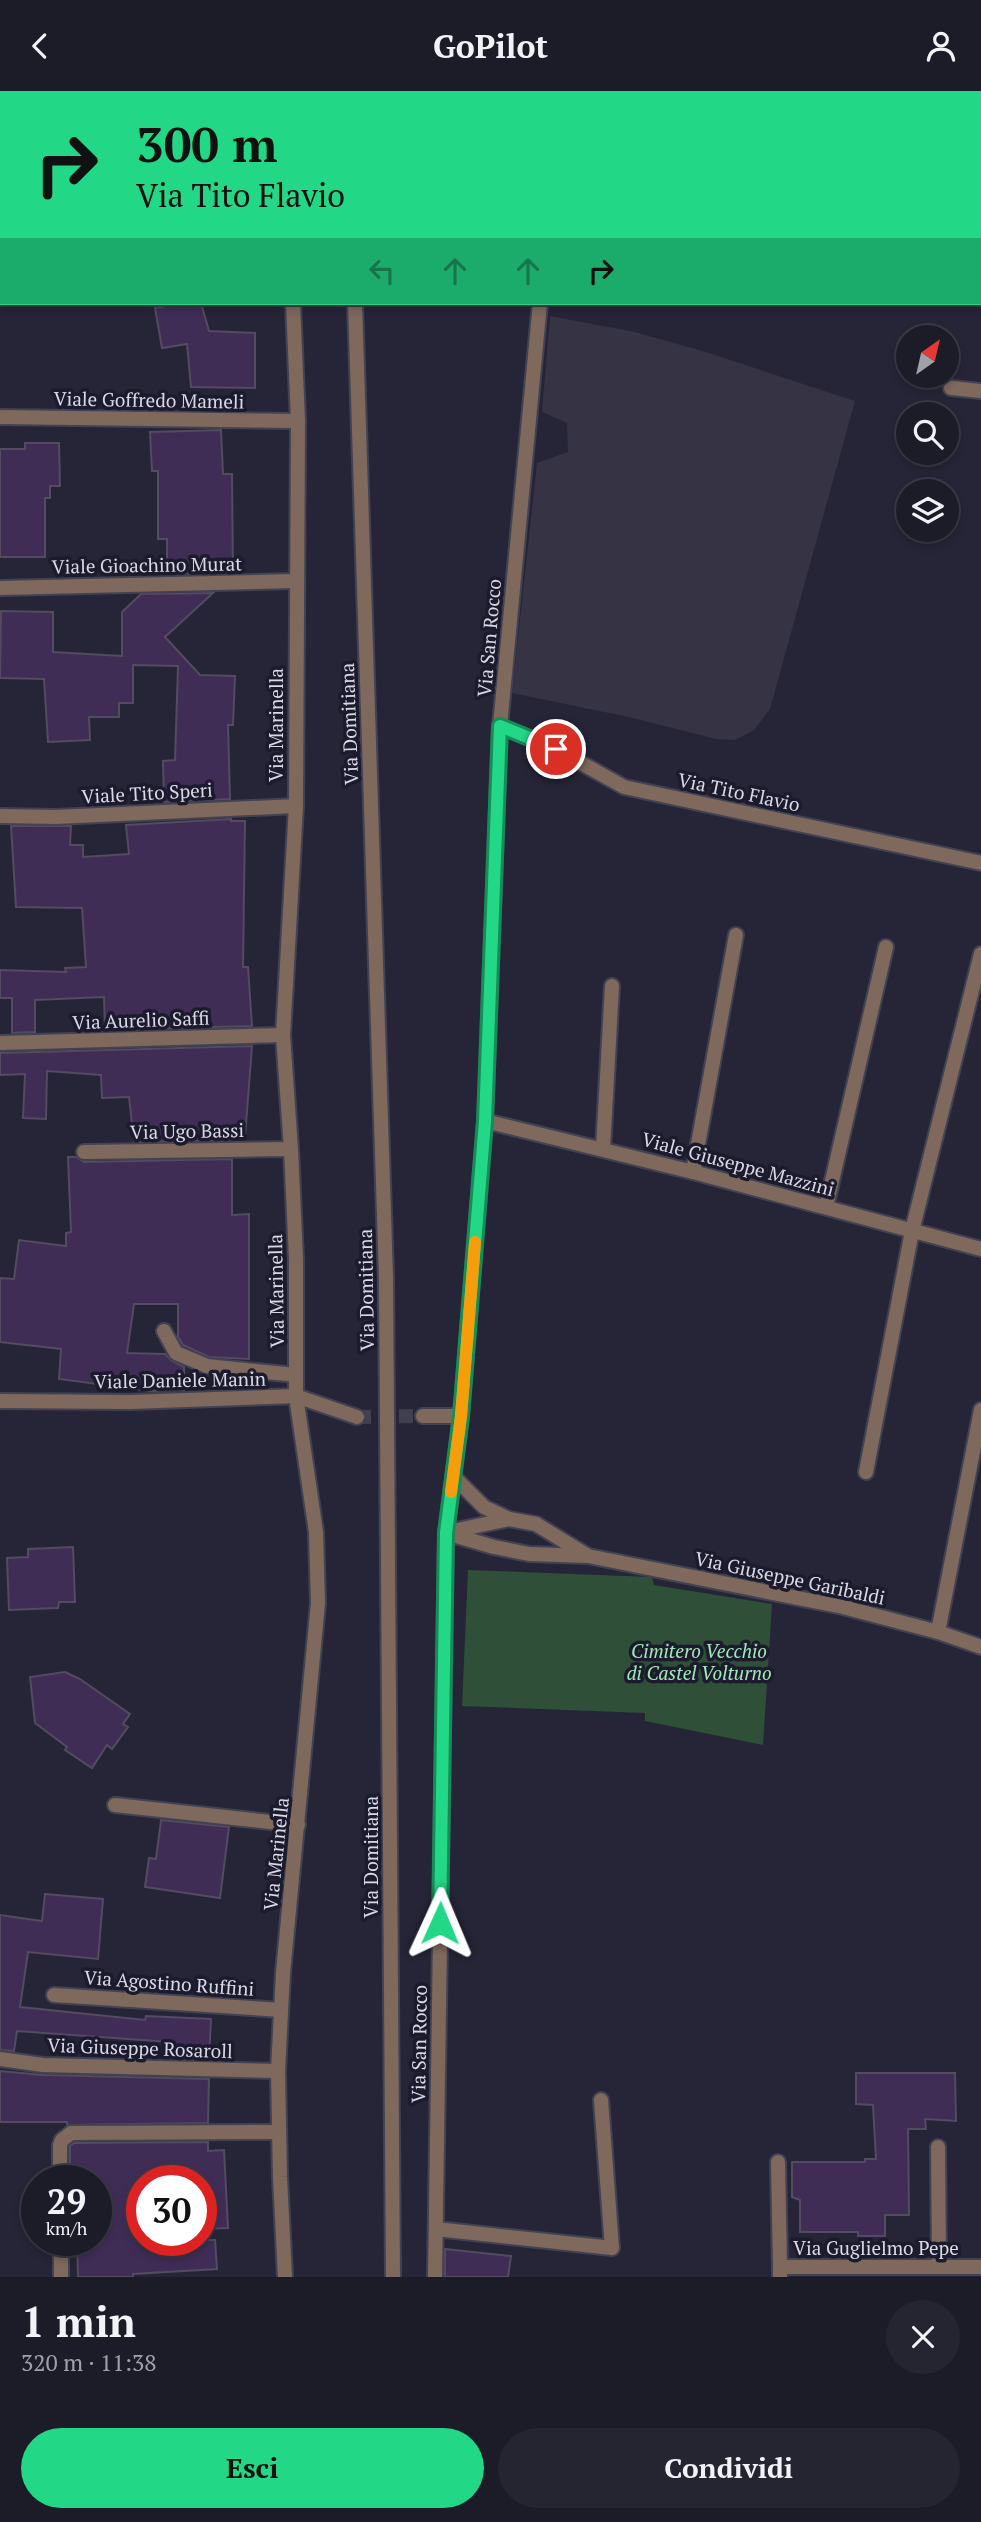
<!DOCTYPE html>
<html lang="it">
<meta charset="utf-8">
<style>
body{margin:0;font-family:"PT Serif",serif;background:#252531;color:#f1f3f6;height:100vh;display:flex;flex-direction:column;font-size:26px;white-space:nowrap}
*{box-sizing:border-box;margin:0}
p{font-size:23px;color:#a0a1a8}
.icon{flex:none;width:38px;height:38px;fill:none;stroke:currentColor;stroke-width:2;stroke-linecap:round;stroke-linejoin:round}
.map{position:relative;height:2186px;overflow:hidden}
.details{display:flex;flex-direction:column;background:#1c1c29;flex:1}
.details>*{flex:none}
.guide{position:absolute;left:0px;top:0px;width:982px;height:214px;box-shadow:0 4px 10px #0003,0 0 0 2px #3a3a46;background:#22d887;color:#111;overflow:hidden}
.needle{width:46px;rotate:34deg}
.fabs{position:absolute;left:896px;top:234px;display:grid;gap:14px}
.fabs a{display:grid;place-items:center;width:63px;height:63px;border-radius:50%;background:#1c1c29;box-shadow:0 4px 10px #0003,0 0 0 2px #3a3a46;font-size:35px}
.speed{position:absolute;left:21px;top:2074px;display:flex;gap:14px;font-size:35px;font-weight:700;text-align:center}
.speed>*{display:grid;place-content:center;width:91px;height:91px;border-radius:50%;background:#1c1c29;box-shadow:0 4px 10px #0003,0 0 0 2px #3a3a46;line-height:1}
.speed small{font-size:18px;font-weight:400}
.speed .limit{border:10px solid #d22;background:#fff;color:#111}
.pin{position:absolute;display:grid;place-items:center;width:60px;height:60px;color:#fff;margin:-30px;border:4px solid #fff;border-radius:50%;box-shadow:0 2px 7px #0007}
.me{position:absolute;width:77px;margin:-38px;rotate:1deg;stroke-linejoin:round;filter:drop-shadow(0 0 5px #0008)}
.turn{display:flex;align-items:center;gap:24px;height:147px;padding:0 21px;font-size:32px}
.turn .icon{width:91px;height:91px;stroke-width:2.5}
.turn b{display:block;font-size:49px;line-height:60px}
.lanes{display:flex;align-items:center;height:66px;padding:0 21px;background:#0003;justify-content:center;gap:35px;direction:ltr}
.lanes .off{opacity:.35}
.round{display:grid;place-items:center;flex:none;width:74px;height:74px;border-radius:37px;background:#252531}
.overview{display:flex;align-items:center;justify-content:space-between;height:119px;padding:0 21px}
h1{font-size:42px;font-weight:700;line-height:52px}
.cta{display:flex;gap:14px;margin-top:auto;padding:14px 21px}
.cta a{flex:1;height:80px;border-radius:42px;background:#22d887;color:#111;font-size:28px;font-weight:700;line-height:80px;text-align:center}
.cta a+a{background:#252531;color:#f1f3f6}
header{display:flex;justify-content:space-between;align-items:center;height:91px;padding:0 21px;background:#1c1c29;font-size:32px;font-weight:700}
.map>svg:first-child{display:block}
.education{fill:#353344}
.green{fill:#2f4f39}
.building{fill:#3f2d56;stroke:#534b5f;stroke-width:2}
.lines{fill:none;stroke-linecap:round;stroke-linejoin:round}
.minor-tunnel{stroke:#404051;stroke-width:14;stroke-dasharray:14 7;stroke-linecap:butt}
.service-casing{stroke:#424253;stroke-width:14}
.minor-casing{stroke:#424253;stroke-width:18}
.tertiary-casing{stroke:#424253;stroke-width:18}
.service{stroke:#7e695c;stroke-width:10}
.minor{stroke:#7e695c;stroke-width:14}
.tertiary{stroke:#7e695c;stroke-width:14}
.route-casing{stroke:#168c58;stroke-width:18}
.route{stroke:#22d887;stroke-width:12}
.slow{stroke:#f59e0b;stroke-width:12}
.labels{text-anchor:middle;stroke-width:7;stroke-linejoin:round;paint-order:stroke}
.street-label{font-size:19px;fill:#d9d9e6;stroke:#1c1b2d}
.park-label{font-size:19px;font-style:italic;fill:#a0eab6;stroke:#1c1b2d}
</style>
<header><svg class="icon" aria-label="back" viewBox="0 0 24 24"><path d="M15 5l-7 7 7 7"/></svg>GoPilot<svg class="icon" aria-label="person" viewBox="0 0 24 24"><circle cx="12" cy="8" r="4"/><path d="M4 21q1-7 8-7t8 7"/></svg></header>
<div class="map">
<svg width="981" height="2186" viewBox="0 0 981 2186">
<rect width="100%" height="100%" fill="#252537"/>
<!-- education -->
<path class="education" d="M550,225L635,241L706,261L855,310L770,618L754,639L735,649L716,648L633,627L512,602L537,372L568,361L567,332L542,321Z"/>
<!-- green -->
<path class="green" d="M468,1479L652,1486L654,1494L772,1513L763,1654L645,1630V1622L462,1615Z"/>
<!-- building -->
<g class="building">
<path d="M183,212H201L209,240L255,242V297L191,296L187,253L162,257L155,217Z"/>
<path d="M221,339L223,383H232L233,482L167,483V448H158V380H152L150,341Z"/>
<path d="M25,352H59L60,395H50V407H45V466H0V358H25Z"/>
<path d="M213,502L165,546L200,584L235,585L233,634H228L230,708L164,711L163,670L175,669L178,575L133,574V612H119V626H89L90,649L48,651L44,588L0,587L1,520L53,521V561L122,565V521L141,503Z"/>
<path d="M231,728V730H245L243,876H248L252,935L105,939L104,906L35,909V941L12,942V907H0V879L66,881L65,877L86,876L82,817L16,816L11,735H71L70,754H83V766L129,763L126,734Z"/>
<path d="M252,955L245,1046H232V1049L134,1051L129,1006L102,1007L101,984L47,980L46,1028L23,1027L25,983L0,984V962Z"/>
<path d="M68,1066H76L84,1071L232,1068V1124L249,1123V1268L209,1266L183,1254L178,1246V1213H134L127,1262L165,1263L172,1270L184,1276V1299L150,1300L59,1288L61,1258L0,1251V1187L14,1188L19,1149L66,1155V1142L71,1141Z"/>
<path d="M73,1456L75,1511H59L58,1517L9,1519L7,1467L28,1466V1458Z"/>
<path d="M65,1581L80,1588L130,1623L123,1633L128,1636L112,1658L107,1654L92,1677L65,1659L67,1656L35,1632L30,1586Z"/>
<path d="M161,1729L229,1736L220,1807L145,1796L149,1767L156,1768Z"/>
<path d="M45,1803L103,1808L98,1868L28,1861L20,1916L145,1929L146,1925L211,1928L209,1969L168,1968L169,1951L17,1940L14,1960L0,1959V1824L42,1830Z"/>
<path d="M0,1980L43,1984L209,1988L208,2032L67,2034V2031H0Z"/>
<path d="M856,1982H955L956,2030L925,2028L926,2038H908L909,2124H885V2145H858V2141H800V2109L792,2106V2071H865V2068H876L873,2014L856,2013Z"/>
<path d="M208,2051V2060L224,2059L228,2137L201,2138V2090H142V2109L134,2110L135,2149H215L217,2178L133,2183V2186H78L77,2149H96V2090H70V2055L74,2052Z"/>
<path d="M445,2158L511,2165L508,2186H445Z"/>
</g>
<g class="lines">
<!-- minor-tunnel -->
<path class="minor-tunnel" d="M357,1326L423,1325"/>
<!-- service casing -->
<g class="service-casing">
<g id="service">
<path d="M9,2L12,0"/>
<path d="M0,8L2,7"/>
</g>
</g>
<!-- minor casing -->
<g class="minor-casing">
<g id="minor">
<path d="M241,0L242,2"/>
<path d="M163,2L165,0"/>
<path d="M571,2V0"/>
<path d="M0,141L2,140"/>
<path d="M980,162H981"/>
<path d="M951,297L981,300"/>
<path d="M0,326L298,330"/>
<path d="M0,497L296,490"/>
<path d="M500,635L556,658L624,696L981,772"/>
<path d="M0,725L56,726L296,715"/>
<path d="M0,952L283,944"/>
<path d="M485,1030L693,1081L981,1158"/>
<path d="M603,1058L612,895"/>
<path d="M84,1061L291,1058"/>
<path d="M693,1081L736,844"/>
<path d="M826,1116L886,856"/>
<path d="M164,1240L176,1262L207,1275L296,1284"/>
<path d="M0,1310L131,1311L296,1305L357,1326"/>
<path d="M423,1325H461"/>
<path d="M866,1381L912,1140L981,863"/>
<path d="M453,1385L484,1416L509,1428"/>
<path d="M448,1441L509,1428L536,1433L588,1465"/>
<path d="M446,1442L494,1456L529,1463L588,1465L843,1516L938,1541L981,1556"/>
<path d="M938,1541L981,1319"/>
<path d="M115,1714L298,1734"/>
<path d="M54,1904L281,1919"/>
<path d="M0,1968L43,1974L278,1980"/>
<path d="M938,2056L939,2176"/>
<path d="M778,2071L780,2176"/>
<path d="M60,2090V2054L62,2049L71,2042L279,2041"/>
<path d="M436,2138L612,2157L601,2009"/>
<path d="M61,2149V2186"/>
<path d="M285,2186L280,2086L278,1980L283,1882L318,1512L316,1441L296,1305V1168L291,1058L283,944L296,715L298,330L293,212"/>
<path d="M435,2186L446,1442L461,1325L485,1030L500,635L540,212"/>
<path d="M780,2186V2176H981"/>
</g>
</g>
<!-- tertiary casing -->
<g class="tertiary-casing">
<g id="tertiary">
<path d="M322,0L323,2"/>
<path d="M355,212L386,1187L393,2186"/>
</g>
</g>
<!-- service -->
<use href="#service" class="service"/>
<!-- minor -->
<use href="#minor" class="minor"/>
<!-- tertiary -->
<use href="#tertiary" class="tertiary"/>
</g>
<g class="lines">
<!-- route casing -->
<g class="route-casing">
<path id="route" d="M440,1832L446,1442L461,1325L485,1030L500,635L556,658"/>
</g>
<!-- route -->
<use href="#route" class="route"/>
<!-- slow -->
<path class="slow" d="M451,1401L461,1325L475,1151"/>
</g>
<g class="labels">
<!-- street labels -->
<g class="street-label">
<text transform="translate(149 309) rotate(1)" y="7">Viale Goffredo Mameli</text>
<text transform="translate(147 474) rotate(-1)" y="7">Viale Gioachino Murat</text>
<text transform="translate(489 547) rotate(-85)" y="7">Via San Rocco</text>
<text transform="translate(349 633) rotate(-92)" y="7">Via Domitiana</text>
<text transform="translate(276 634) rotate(-90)" y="7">Via Marinella</text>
<text transform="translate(739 701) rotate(12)" y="7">Via Tito Flavio</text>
<text transform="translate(147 702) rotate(-3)" y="7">Viale Tito Speri</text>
<text transform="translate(141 929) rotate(-2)" y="7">Via Aurelio Saffi</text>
<text transform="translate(187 1040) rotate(-1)" y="7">Via Ugo Bassi</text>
<text transform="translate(738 1073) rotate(15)" y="7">Viale Giuseppe Mazzini</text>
<text transform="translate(366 1199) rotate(-91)" y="7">Via Domitiana</text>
<text transform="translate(276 1200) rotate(-91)" y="7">Via Marinella</text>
<text transform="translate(180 1289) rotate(-1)" y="7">Viale Daniele Manin</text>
<text transform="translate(790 1487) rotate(12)" y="7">Via Giuseppe Garibaldi</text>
<text transform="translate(276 1763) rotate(-84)" y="7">Via Marinella</text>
<text transform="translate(371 1766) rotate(-90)" y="7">Via Domitiana</text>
<text transform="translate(169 1892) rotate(4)" y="7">Via Agostino Ruffini</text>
<text transform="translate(419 1953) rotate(-89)" y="7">Via San Rocco</text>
<text transform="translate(140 1957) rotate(2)" y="7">Via Giuseppe Rosaroll</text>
<text x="876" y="2164">Via Guglielmo Pepe</text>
</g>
<!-- park labels -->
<g class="park-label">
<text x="699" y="1567">Cimitero Vecchio<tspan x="699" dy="22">di Castel Volturno</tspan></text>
</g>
</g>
</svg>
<div class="fabs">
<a><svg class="needle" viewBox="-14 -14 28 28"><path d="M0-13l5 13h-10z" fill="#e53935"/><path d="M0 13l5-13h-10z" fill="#a0a1a8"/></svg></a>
<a><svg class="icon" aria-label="search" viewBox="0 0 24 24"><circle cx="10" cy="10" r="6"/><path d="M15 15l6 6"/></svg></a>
<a><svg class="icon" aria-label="layers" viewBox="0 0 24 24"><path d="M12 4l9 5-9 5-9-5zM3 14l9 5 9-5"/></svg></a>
</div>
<div class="speed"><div>29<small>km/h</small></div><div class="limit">30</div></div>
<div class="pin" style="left:556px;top:658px;background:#d93025"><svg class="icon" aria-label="arrive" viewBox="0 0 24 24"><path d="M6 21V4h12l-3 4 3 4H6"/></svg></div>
<svg class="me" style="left:440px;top:1832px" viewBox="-20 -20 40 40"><path d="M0-17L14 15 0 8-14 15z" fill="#22d887" stroke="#fff" stroke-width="4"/></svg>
<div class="guide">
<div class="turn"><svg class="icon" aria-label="right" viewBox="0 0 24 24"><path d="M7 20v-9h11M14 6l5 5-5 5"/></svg><div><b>300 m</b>Via Tito Flavio</div></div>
<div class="lanes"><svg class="icon off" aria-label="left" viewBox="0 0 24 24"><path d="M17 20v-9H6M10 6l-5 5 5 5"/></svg><svg class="icon off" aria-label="ahead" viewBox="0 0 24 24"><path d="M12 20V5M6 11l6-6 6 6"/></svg><svg class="icon off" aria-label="ahead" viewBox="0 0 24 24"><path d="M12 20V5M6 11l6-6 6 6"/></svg><svg class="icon" aria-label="right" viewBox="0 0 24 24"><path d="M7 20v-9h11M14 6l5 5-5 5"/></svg></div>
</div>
</div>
<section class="details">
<div class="overview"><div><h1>1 min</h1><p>320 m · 11:38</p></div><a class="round"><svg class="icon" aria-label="close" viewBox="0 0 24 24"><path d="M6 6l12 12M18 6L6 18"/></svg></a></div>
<div class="cta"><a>Esci</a><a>Condividi</a></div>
</section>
